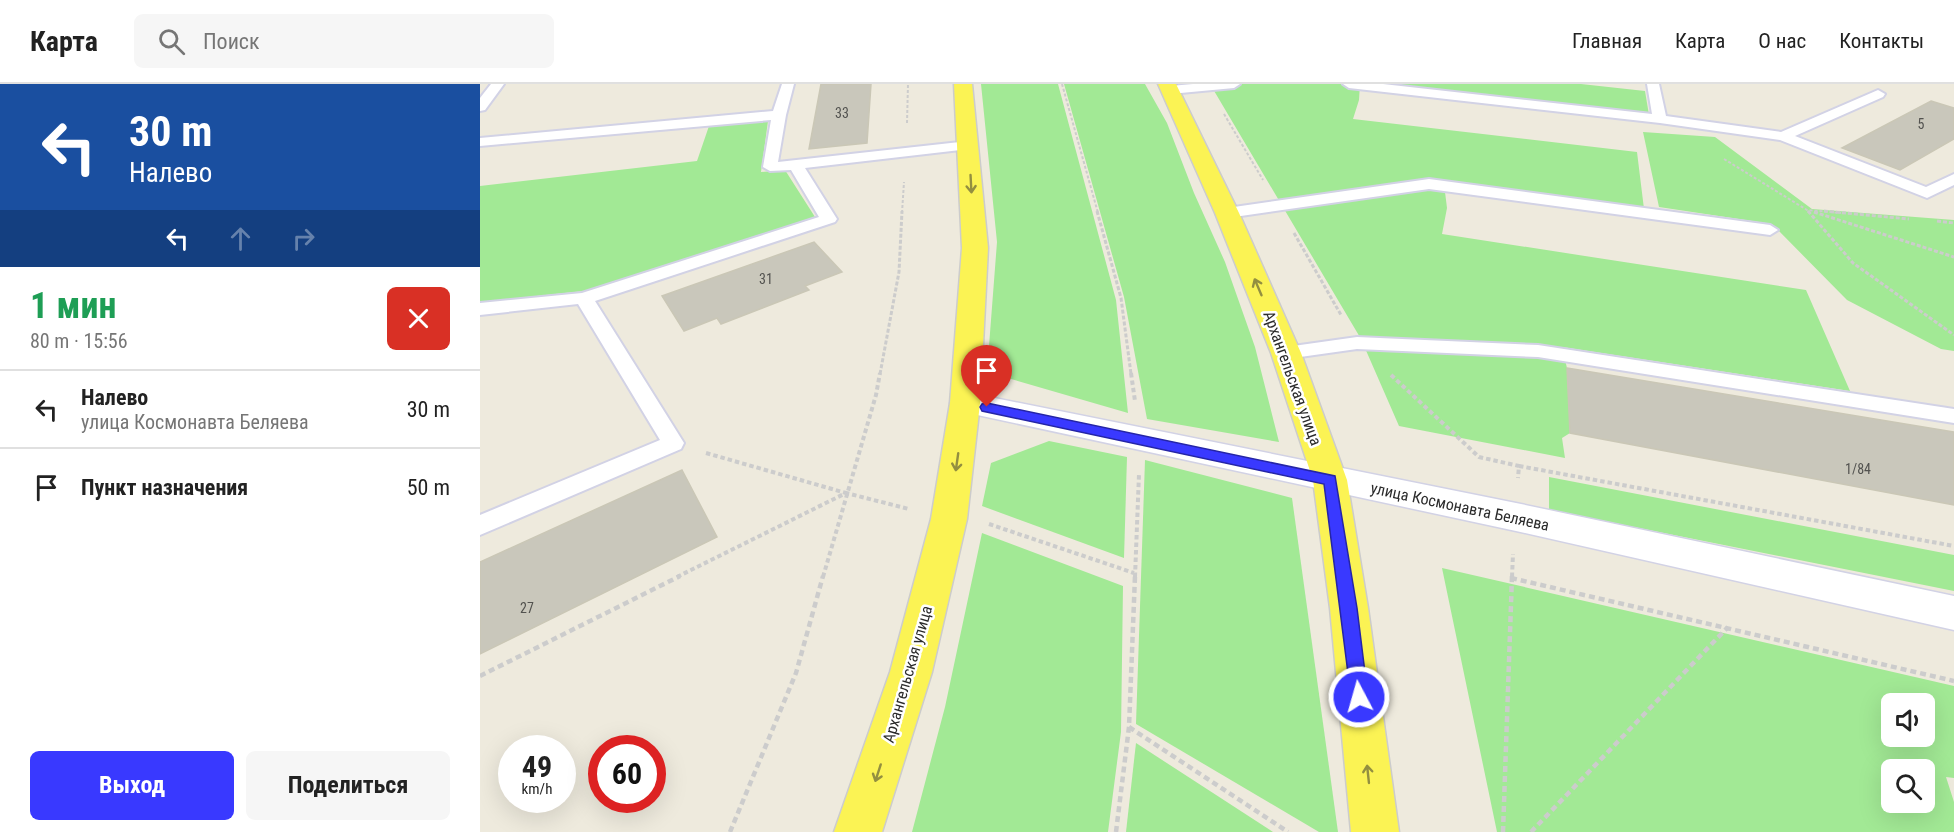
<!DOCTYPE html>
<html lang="ru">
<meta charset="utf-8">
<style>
body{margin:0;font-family:"Roboto Condensed",sans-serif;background:#f6f6f6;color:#222;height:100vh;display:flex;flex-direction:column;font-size:22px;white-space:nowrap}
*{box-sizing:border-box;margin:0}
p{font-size:20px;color:#767676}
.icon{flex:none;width:33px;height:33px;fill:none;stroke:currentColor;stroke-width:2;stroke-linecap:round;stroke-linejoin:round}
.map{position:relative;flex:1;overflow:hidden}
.details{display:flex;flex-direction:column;background:#fff;width:480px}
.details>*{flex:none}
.banner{background:#1a4fa0;color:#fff;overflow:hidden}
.fabs{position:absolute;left:1401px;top:609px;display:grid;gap:12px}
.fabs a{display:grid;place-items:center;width:54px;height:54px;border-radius:9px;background:#fff;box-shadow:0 6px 24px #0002;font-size:30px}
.speed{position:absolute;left:18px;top:651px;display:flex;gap:12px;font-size:30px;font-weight:700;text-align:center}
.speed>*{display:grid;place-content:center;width:78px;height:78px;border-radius:50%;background:#fff;box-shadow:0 6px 24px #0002;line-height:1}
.speed small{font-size:15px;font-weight:400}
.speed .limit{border:9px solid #d22;background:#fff;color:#111}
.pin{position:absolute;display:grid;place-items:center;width:51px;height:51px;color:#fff;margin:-62px -26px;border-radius:50% 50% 50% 0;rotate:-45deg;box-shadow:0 0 6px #0007}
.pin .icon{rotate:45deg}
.me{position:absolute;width:66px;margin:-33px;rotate:354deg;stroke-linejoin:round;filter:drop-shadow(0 0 4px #0008)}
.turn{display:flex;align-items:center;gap:21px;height:126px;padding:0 30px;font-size:27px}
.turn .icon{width:78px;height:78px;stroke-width:2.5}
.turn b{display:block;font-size:42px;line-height:51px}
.lanes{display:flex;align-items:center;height:57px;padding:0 30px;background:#0003;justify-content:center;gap:30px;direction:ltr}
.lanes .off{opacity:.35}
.round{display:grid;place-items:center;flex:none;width:63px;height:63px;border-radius:9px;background:#f6f6f6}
.overview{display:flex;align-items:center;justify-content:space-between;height:102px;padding:0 30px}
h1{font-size:36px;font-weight:700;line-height:45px;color:#1e9e55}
.action{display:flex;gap:12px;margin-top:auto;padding:12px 30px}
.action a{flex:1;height:69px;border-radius:9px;background:#3939ff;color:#fff;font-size:24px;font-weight:700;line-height:69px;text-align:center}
.action a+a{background:#f6f6f6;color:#222}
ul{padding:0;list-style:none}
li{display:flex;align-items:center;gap:18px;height:78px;padding:0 30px;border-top:2px solid #e0e0e0}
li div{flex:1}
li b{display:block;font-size:22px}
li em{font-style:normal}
header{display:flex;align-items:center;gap:36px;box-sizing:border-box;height:84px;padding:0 30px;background:#fff;border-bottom:2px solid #e0e0e0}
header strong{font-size:28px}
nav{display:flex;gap:33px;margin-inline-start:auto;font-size:21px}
.search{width:420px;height:54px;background:#f6f6f6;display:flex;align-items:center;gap:15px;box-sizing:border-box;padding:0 21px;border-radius:9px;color:#767676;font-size:22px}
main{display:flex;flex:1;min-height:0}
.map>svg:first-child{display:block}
.green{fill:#a2e995;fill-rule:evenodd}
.building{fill:#c9c7bb;stroke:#cac7b6;stroke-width:1.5}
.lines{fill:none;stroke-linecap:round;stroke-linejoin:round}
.lane-casing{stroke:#d2d2e5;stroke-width:4}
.street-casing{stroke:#d2d2e5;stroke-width:3}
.primary-casing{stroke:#ccc;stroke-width:3}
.path-far3{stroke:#ccc;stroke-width:2;stroke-dasharray:3 2;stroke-linecap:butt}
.path-far2{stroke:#ccc;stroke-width:3;stroke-dasharray:4 2;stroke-linecap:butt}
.path-far1{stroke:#ccc;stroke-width:4;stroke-dasharray:4.5 3;stroke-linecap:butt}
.path{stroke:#ccc;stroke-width:4.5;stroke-dasharray:6 4;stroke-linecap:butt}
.lane{fill:#fff;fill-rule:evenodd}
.street{fill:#fff;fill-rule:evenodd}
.primary{fill:#fbf354;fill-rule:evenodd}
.oneway{stroke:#938f40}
.route{fill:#3939ff;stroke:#2525a6;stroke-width:1.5}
.labels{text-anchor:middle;stroke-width:5;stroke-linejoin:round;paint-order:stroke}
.number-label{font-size:14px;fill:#52524f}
.street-label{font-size:16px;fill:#2b2b2b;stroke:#fff}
</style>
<header>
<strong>Карта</strong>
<div class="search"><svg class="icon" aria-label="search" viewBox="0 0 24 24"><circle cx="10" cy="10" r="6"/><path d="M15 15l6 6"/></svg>Поиск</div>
<nav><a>Главная</a><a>Карта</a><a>О нас</a><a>Контакты</a></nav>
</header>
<main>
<section class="details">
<div class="banner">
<div class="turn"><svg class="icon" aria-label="left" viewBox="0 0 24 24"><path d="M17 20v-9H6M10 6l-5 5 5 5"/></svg><div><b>30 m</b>Налево</div></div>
<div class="lanes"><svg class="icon" aria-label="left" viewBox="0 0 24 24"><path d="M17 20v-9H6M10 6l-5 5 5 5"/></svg><svg class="icon off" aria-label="ahead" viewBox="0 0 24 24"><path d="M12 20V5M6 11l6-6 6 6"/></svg><svg class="icon off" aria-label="right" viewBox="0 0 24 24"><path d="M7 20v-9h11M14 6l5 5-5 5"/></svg></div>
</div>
<div class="overview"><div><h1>1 мин</h1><p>80 m · 15:56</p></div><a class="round" style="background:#d93025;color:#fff"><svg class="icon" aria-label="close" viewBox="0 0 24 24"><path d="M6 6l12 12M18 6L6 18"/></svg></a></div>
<ul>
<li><svg class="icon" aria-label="left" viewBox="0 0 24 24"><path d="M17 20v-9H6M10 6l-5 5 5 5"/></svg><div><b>Налево</b><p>улица Космонавта Беляева</p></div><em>30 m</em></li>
<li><svg class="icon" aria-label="arrive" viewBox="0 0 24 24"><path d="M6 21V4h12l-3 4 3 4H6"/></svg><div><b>Пункт назначения</b></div><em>50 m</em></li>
</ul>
<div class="action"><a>Выход</a><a>Поделиться</a></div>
</section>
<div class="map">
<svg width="1474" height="748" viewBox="0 0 1474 748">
<rect width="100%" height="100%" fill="#eeeadd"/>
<!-- green -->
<g class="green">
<path d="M501,0H578L636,216L648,329L507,288L517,158Z"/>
<path d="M584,0H665L687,39L714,109L745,178L775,263L799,358L667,335L644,213Z"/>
<path d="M730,0H880L879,16L873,35L1157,68L1164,125L964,100L967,124L962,150L1326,206L1370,307L1082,263L1087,284L1090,349L1082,354L1085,374L919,342L881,255Z"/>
<path d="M887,0H1101L1165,7L1169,31Z"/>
<path d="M288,37L281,88L305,86L335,133L104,207L0,218V102L217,77L229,42Z"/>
<path d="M1163,48L1235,53L1332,125L1474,136V267L1461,265L1367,216L1292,140L1179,123Z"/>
<path d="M569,357L647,373L644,474L502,422L511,379Z"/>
<path d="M665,376L812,414L858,748H839L656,640Z"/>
<path d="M1069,393L1474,471V507L1069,426Z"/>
<path d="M502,449L643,502L641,648L628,748H432L465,623Z"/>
<path d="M962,484L1474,602V694L1466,693L1474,718V748H1017ZM1412,620H1444V652H1412ZM1412,686H1444V718H1412Z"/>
<path d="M656,659L793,748H646Z"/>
</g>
<!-- building -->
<g class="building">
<path d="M341,0H391L387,59L329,65Z"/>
<path d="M1451,17L1474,24V55L1420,86L1362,64Z"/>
<path d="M334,158L362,188L325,202L329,206L241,240L237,234L204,247L182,212Z"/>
<path d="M1087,284L1474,348V421L1090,349Z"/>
<path d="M202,386L237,453L0,570V478Z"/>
</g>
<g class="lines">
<!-- lane casing -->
<g class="lane-casing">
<g id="lane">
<path d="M11,0H24L5,26L0,27V14Z"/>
<path d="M302,0H314L306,31L298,78L489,57L496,61L489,65L325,84L357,135L355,138L115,217L204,359L201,365L0,451V431L180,356L98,220L0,231V219L102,209L339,133L311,86L290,87L283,83L291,36L0,62V54L293,27Z"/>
<path d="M713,0H760L754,4L690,10L684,6L690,2Z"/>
<path d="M863,0H903L1172,30L1167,0H1179L1186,32L1301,48L1398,6L1405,10L1403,13L1315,52L1446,103L1474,90V101L1447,114L1300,56L1180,39L869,4Z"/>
<path d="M949,95L1290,141L1298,146L1290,151L949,105L747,134L739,129L747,124Z"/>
<path d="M877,253L1058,261L1474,325V339L1058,273L877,265L806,275L799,273L796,269L799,265L806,263Z"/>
</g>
</g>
<!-- street casing -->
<g class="street-casing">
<path id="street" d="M485,308L1036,419L1474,512V546L1036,447L474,326L470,319L474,312Z"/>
</g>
<!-- primary casing -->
<g class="primary-casing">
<g id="primary">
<path d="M474,0H492L508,164L500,319L487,435L452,588L402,748H354L410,588L451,435L470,319L482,164Z"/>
<path d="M678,0H696L759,129L821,269L867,396L888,524L919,748H871L850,524L833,396L791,269L735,129Z"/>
</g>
</g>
<!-- path-far3 -->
<g class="path-far3">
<path d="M582,0L618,129"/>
<path d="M744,30L783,96"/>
<path d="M427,39L428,0"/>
<path d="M1244,75L1327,126L1361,129"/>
<path d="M1328,127L1330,129"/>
<path d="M1334,128L1337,129"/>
<path d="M422,129L424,98"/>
</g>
<!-- path-far2 -->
<g class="path-far2">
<path d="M617,127L641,214L651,290"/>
<path d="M1328,127L1373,179L1474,251"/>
<path d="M1344,127L1429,135"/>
<path d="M1334,128L1474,173"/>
<path d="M1457,137L1474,139"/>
<path d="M814,149L861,231"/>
<path d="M400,290L419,188L422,127"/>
</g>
<!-- path-far1 -->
<g class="path-far1">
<path d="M651,289L655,317"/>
<path d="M911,291L999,373L1039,382L1038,394"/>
<path d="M226,369L366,409"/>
<path d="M1039,382L1474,462"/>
<path d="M509,440L654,489"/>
<path d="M197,493L366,409L429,425"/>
<path d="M343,493L396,311L400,289"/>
<path d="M655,493L659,390"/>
<path d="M1032,493L1033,470"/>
</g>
<!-- path -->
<g class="path">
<path d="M1031,494L1474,597"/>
<path d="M0,592L200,492"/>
<path d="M649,643L808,748"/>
<path d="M250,748L316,589L343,492"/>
<path d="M636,748L649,643L655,492"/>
<path d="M1023,748L1032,492"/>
<path d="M1051,748L1248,543"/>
</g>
<!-- lane -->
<use href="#lane" class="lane"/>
<!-- street -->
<use href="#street" class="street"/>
<!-- primary -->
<use href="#primary" class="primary"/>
</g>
<!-- one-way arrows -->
<defs><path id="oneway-shaft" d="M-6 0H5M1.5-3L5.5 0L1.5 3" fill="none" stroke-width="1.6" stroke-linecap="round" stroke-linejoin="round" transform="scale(1.5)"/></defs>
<g class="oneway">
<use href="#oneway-shaft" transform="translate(491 100) rotate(87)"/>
<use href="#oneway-shaft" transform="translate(778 203) rotate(-113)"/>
<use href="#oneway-shaft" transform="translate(477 378) rotate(98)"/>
<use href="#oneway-shaft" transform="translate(398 689) rotate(108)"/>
<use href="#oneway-shaft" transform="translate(888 690) rotate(-96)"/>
</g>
<!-- route -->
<path class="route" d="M507,319L855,392L877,524L888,613L886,619L879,621L873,619L871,613L844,400L502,327L500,323L502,320Z"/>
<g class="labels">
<!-- number labels -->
<g class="number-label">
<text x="362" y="34">33</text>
<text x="1441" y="45">5</text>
<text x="286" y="200">31</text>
<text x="1378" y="390">1/84</text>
<text x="47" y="529">27</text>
</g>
<!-- street labels -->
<g class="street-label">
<text transform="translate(813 294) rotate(70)" y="6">Архангельская улица</text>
<text transform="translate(980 422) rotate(12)" y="6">улица Космонавта Беляева</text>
<text transform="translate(427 590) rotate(-74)" y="6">Архангельская улица</text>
</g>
</g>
</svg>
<div class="fabs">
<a><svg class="icon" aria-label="sound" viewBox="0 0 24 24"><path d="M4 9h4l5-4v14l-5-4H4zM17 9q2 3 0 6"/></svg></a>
<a><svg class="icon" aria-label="search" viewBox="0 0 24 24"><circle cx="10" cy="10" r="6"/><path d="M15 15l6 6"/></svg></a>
</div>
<div class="speed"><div>49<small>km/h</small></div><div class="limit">60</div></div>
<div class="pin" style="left:507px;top:323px;background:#d93025"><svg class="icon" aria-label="arrive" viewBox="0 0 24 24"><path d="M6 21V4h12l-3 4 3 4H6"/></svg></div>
<svg class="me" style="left:879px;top:613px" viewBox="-20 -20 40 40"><circle r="17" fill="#3939ff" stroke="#fff" stroke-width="3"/><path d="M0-11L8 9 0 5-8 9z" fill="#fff"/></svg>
</div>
</main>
